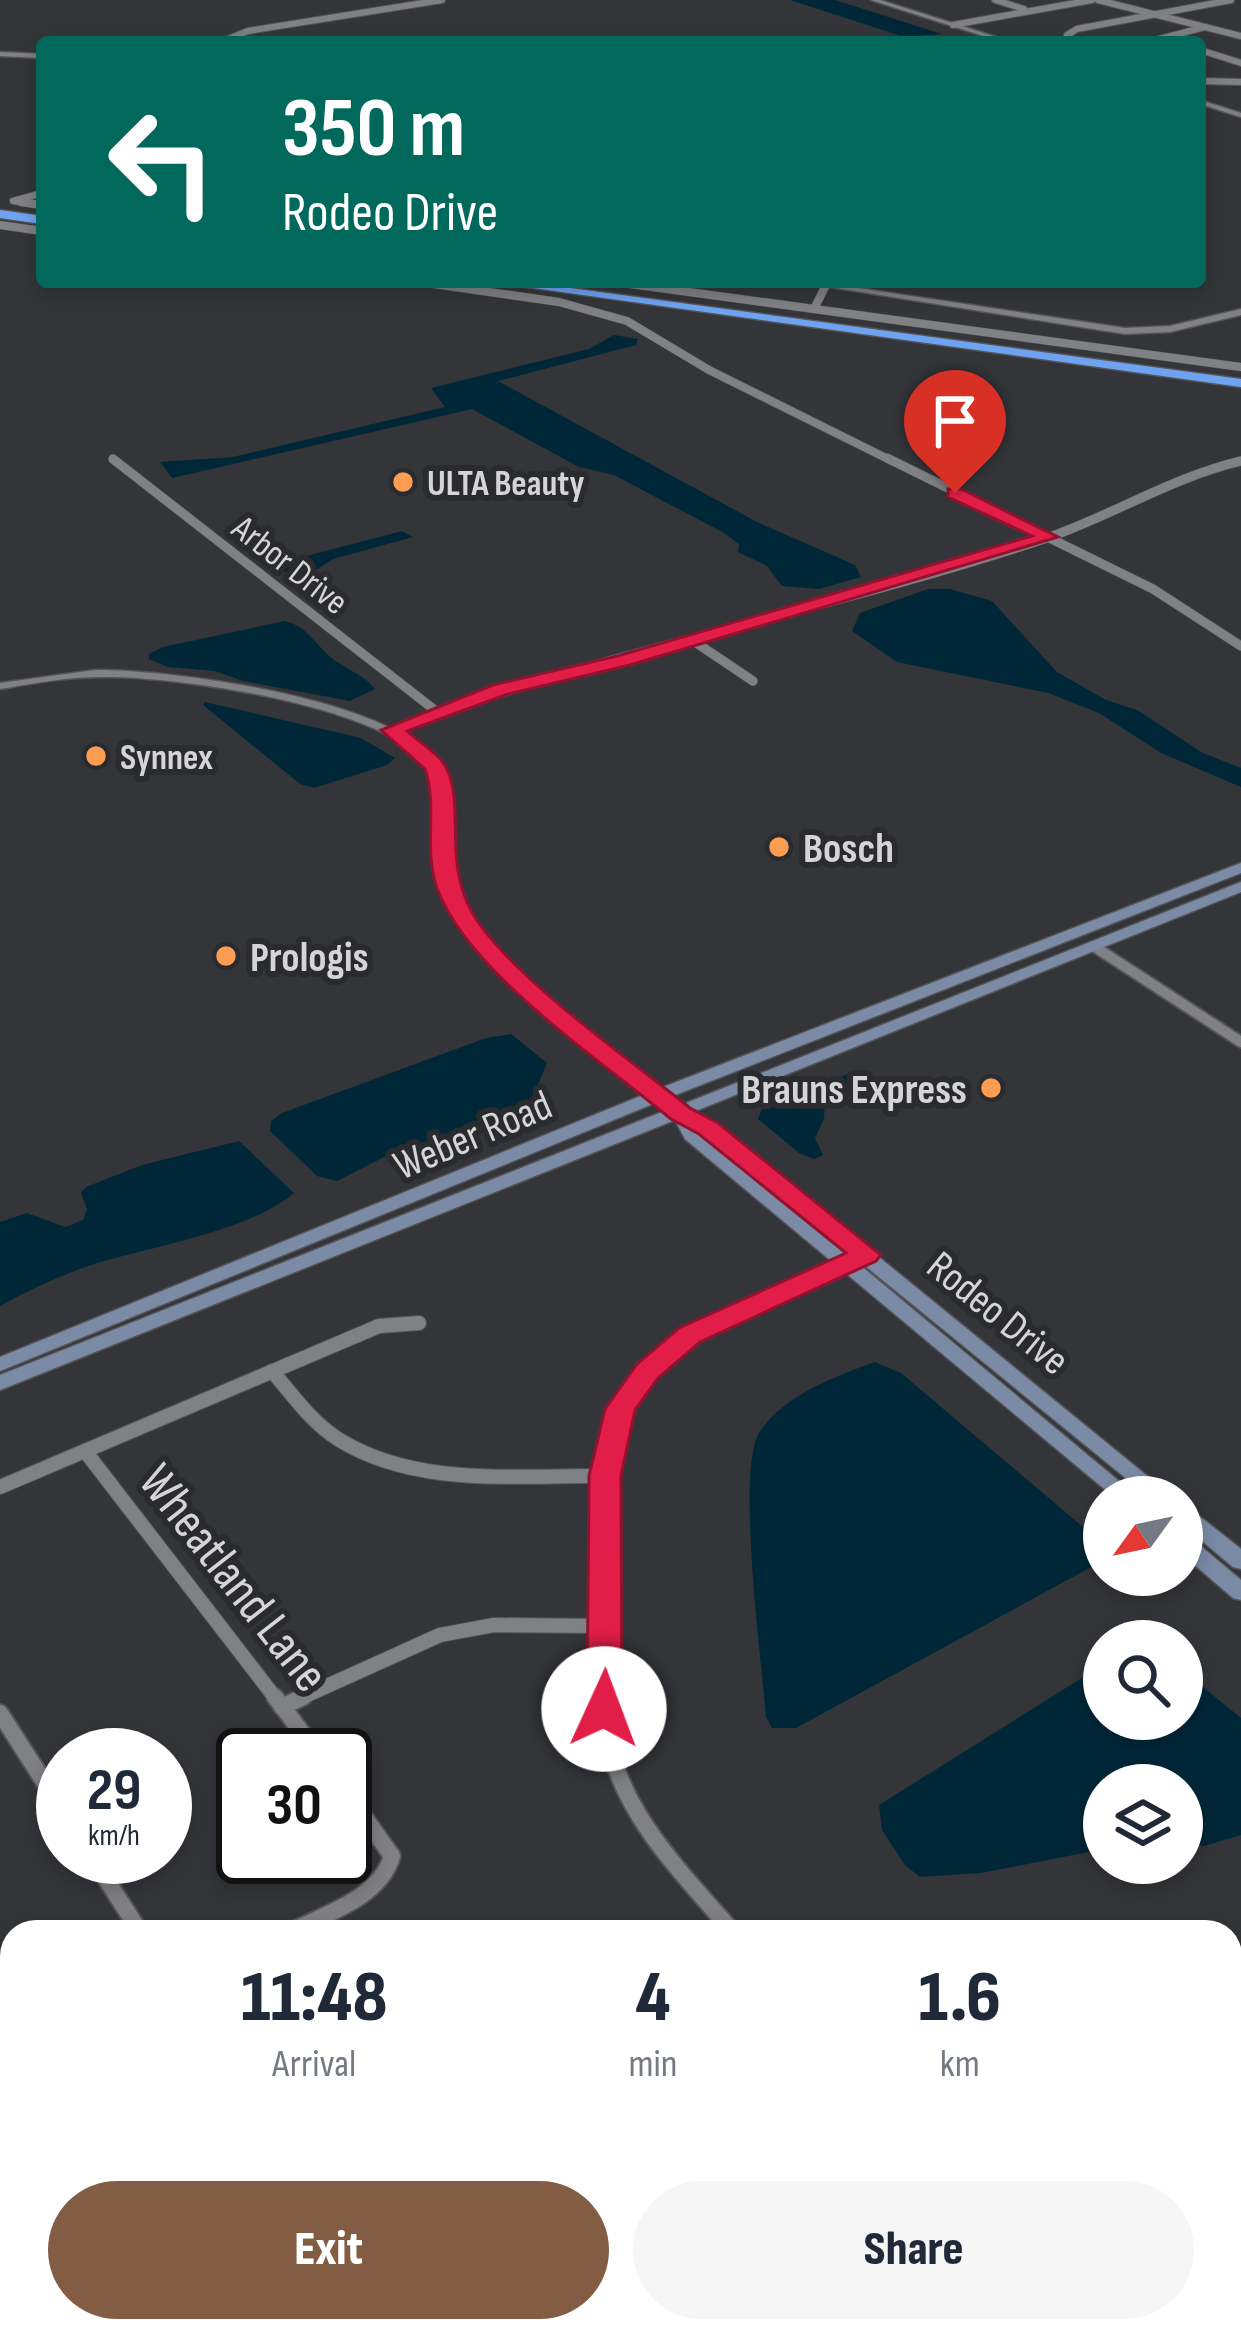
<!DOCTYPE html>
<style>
body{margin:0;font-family:"Sofia Sans Condensed",sans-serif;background:#f6f6f7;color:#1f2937;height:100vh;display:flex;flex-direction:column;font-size:45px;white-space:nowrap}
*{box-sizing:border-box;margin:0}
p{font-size:39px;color:#747a83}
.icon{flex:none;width:66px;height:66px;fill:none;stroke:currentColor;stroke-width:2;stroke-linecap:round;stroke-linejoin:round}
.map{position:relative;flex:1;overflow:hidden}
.details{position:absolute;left:0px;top:1920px;width:1242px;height:423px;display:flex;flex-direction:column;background:#fff;border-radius:36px 36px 0 0;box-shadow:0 6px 18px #0003}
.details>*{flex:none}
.top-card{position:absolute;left:36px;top:36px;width:1170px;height:252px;border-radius:12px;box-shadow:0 6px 18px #0003;background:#00695c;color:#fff;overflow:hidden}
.needle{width:78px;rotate:237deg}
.buttons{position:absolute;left:1083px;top:1476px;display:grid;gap:24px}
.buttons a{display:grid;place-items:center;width:120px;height:120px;border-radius:50%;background:#fff;box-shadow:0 6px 18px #0003;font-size:60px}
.speed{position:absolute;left:36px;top:1728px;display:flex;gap:24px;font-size:60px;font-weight:700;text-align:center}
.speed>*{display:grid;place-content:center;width:156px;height:156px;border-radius:50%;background:#fff;box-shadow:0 6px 18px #0003;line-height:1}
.speed small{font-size:30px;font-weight:400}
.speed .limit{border:6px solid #111;border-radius:18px;background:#fff;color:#111}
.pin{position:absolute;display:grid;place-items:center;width:102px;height:102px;color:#fff;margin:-123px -51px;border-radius:50% 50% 50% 0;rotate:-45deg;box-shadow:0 0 12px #0007}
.pin .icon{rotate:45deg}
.me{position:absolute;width:132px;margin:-66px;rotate:2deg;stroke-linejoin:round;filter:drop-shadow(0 0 9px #0008)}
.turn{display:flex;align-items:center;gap:42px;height:252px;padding:0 48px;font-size:54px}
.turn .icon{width:156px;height:156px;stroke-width:2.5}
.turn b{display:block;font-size:84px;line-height:102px}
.eta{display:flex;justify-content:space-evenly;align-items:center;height:204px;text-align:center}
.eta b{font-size:72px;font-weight:800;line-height:84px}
.primary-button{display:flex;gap:24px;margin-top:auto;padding:24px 48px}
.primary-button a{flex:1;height:138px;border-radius:72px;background:#825d43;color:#fff;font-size:48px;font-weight:800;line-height:138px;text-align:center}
.primary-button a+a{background:#f6f6f7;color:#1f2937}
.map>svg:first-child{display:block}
.water{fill:#002738}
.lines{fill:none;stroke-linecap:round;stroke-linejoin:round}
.minor-far5-casing{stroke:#545457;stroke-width:8}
.minor-far4-casing{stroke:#545457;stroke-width:9}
.minor-far3-casing{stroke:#545457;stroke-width:10}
.minor-far2-casing{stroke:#545457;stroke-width:14}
.minor-far1-casing{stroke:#545457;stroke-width:16}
.minor-casing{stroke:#545457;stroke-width:20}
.tertiary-casing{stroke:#545457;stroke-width:3}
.secondary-casing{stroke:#545457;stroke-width:3}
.motorway-casing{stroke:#545457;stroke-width:3}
.minor-far5{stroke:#808185;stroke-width:6}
.minor-far4{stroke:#808185;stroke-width:8}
.minor-far3{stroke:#808185;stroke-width:9}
.minor-far2{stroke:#808185;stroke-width:10}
.minor-far1{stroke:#808185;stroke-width:14}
.minor{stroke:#808185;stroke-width:16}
.tertiary{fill:#808185;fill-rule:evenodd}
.secondary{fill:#7b8ba6;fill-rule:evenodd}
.motorway{fill:#6ea3f2;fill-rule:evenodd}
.route{fill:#e11d48;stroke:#92132f;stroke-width:3}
.poi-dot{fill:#fc9d52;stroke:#2a2b2f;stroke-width:4.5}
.labels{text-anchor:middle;stroke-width:12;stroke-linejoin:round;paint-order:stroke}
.far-poi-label{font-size:36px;font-weight:bold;fill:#d5d5d7;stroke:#2a2b2f;text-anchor:start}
.far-street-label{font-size:36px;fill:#d5d5d7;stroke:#2a2b2f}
.poi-label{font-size:42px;font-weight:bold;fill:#d5d5d7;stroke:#2a2b2f;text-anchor:start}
.street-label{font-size:42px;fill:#d5d5d7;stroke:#2a2b2f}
.near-street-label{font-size:51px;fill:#d5d5d7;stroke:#2a2b2f}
</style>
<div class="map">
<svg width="1241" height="2342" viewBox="0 0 1241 2342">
<rect width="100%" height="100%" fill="#343539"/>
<!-- water -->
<g class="water">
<path d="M790,0H835L942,34L904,37Z"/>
<path d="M614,335L638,339L636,345L498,381L757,522L855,565L861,577L819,589L782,586L767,566L738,552L739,544L724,533L614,475L579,467L472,409L172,478L160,462L233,457L445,407L431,388L589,349Z"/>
<path d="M402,531L413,537L333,559L305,577L292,578L276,564Z"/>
<path d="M928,589H950L992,601L1057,672L1106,700L1137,710L1203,753L1241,768V787L1161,753L1099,713L1048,693L897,662L852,631L860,613Z"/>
<path d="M285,621C309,627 314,644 333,659C347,670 365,675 375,689L350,701L243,681L215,671L168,667L149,659V654L163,647Z"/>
<path d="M205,702L361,738L395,758L387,765L314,788L300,784L203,705Z"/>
<path d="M511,1034L547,1063L530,1104L519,1113L436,1144L386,1156L337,1181L317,1176L270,1131L271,1121L282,1113L486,1038Z"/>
<path d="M858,1070L866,1077L825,1097L824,1119L815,1138L823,1155L814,1159L799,1153L758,1119L762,1108Z"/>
<path d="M239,1141L294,1193C247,1233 144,1247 85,1267C55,1278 27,1291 0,1306V1222L27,1213L65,1227L83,1220L87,1209L81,1193L86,1187L142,1165Z"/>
<path d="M875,1362L901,1373L1102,1543L1104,1560L796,1728H772L766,1717C762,1663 736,1472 759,1433C780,1397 838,1375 875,1362Z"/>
<path d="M1104,1664V1719H1182V1670L1241,1718V1835L1204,1846L1182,1842V1785H1104V1849L981,1873L920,1877L905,1865L882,1830L879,1805Z"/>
</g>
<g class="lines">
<!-- minor-far5 casing -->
<g class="minor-far5-casing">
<g id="minor-far5">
<path d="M995,0L1024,9"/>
<path d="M1098,0L1241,36"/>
<path d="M953,25L1092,0"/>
<path d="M221,42L248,31L442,0"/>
<path d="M1075,42L1067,35L1077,29L1231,0"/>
<path d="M1148,42L1205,27"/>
<path d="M1200,50L1241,63"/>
<path d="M1200,81L1241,82"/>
<path d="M42,193L13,201L42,205"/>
</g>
</g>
<!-- minor-far4 casing -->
<g class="minor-far4-casing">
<g id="minor-far4">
<path d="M21,202L42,205"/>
<path d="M0,225L42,231"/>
<path d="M420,282L559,302L627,321L709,370L892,461"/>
<path d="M616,282L814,309L825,287"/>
<path d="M814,309L1241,367"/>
</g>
</g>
<!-- minor-far3 casing -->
<g class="minor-far3-casing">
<g id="minor-far3">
<path d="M887,458L1153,589L1241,646"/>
<path d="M113,459L436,711"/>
<path d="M692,640L753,681"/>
<path d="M392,730C605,651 831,610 1047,538C1113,515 1173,477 1241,461"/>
</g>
</g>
<!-- minor-far2 casing -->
<g class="minor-far2-casing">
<path id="minor-far2" d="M1095,947L1241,1042"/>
</g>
<!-- minor-far1 casing -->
<g class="minor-far1-casing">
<g id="minor-far1">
<path d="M272,1371C292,1394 311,1422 338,1439C416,1488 517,1475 605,1476"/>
<path d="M85,1451L277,1700"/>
<path d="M0,1487L379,1326L419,1323"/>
<path d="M296,1700L440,1635L494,1625L606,1626"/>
<path d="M604,1700L609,1442L632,1389L689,1335L866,1255"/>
</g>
</g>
<!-- minor casing -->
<g class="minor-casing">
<g id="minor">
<path d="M275,1697L319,1755"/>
<path d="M604,1697C602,1795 674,1864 733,1932"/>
<path d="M282,1707L303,1697"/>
<path d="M0,1713L63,1811"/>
<path d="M92,1857L140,1932"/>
<path d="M290,1932C325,1914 380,1898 392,1856L345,1790"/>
<path d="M1230,1992L1241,1991"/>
<path d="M0,2087L12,2081"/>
<path d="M1230,2255L1241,2253"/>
<path d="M245,2331L249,2342"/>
<path d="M568,2331L570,2342"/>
<path d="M874,2331L877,2342"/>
<path d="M98,2342L116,2331"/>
</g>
</g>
<!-- tertiary casing -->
<g class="tertiary-casing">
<g id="tertiary">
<path d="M871,0H880L1012,42H1002Z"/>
<path d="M0,52L42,54V58L0,56Z"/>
<path d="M1200,100L1241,113V117L1200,104Z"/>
<path d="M798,282H818L1125,328L1170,326L1241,309V315L1170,332L1125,334Z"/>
<path d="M95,670C168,669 413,700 444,774C454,799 447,829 448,855C449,877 457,897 468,915C512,987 599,1040 664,1092L666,1095L664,1098H654C585,1043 466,968 440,881C429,845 450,797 427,765C384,706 180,677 108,677C72,676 36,683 0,689V683Z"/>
</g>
</g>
<!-- secondary casing -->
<g class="secondary-casing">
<g id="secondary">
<path d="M1241,863V873L665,1099L0,1371V1357L653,1091Z"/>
<path d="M1241,882V892L693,1112L715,1125L793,1187L1173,1497H1149L697,1129L1138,1497H1114L685,1139L675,1120L0,1390V1375L667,1110L668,1104L681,1105Z"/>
<path d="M1182,1506L1189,1508L1241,1549V1569L1233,1567L1182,1524Z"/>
<path d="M1182,1534L1190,1537L1241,1580V1600L1233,1598L1182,1554Z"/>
</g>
</g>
<!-- motorway casing -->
<g class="motorway-casing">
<g id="motorway">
<path d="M0,210L42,216V224L0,218Z"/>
<path d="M490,282H526L1241,379V387Z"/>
</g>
</g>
<!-- minor-far5 -->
<use href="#minor-far5" class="minor-far5"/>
<!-- minor-far4 -->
<use href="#minor-far4" class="minor-far4"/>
<!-- minor-far3 -->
<use href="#minor-far3" class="minor-far3"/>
<!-- minor-far2 -->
<use href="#minor-far2" class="minor-far2"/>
<!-- minor-far1 -->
<use href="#minor-far1" class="minor-far1"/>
<!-- minor -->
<use href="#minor" class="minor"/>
<!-- tertiary -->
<use href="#tertiary" class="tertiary"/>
<!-- secondary -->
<use href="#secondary" class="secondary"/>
<!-- motorway -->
<use href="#motorway" class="motorway"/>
</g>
<!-- route -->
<path class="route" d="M948,489H961L1058,537L630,665L508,694L407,731C419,742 440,754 447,769C465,808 443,859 472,912C507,974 631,1060 690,1108L718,1123L881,1255L876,1261L700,1342L658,1378L635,1410L621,1476L622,1709L617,1719L604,1723L592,1719L587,1709L589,1476L605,1409L637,1364L679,1328L846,1253L699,1134L671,1119C602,1061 467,972 437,888C423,849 438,807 425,769L381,730L493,685L617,656L1032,536L948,497Z"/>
<!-- markers -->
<g class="poi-dot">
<circle cx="403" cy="482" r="12"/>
<circle cx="96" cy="756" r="12"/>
<circle cx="779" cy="847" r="12"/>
<circle cx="226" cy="956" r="12"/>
<circle cx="991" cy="1088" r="12"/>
</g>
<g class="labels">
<!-- far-poi labels -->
<g class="far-poi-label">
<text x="427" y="495">ULTA Beauty</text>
<text x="120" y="769">Synnex</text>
</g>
<!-- far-street labels -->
<g class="far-street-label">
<text transform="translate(291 564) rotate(38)" y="13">Arbor Drive</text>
</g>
<!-- poi labels -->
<g class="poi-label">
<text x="803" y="862">Bosch</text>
<text x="250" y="971">Prologis</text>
<text x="967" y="1103" text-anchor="end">Brauns Express</text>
</g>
<!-- street labels -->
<g class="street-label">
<text transform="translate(472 1134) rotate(-23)" y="15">Weber Road</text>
<text transform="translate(999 1312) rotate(39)" y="15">Rodeo Drive</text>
</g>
<!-- near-street labels -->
<g class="near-street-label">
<text transform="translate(235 1577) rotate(52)" y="18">Wheatland Lane</text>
</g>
</g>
</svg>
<div class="buttons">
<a><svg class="needle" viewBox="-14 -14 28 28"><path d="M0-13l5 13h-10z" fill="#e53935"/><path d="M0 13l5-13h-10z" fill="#747a83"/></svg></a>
<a><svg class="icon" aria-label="search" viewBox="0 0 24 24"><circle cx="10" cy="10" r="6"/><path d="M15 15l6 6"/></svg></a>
<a><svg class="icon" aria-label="layers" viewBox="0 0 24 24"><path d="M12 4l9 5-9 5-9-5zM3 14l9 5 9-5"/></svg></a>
</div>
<div class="speed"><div>29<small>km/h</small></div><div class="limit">30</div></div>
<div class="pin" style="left:955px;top:493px;background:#d93025"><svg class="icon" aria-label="arrive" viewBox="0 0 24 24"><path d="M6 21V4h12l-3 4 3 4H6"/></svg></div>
<svg class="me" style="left:604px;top:1709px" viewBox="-20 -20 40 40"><circle r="19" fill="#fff"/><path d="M0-13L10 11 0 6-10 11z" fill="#e11d48"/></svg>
<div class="top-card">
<div class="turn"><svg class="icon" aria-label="left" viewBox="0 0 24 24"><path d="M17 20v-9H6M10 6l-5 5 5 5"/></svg><div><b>350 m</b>Rodeo Drive</div></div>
</div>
<section class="details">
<div class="eta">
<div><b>11:48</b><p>Arrival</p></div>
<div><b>4</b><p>min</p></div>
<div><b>1.6</b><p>km</p></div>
</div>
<div class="primary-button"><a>Exit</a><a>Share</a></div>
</section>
</div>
